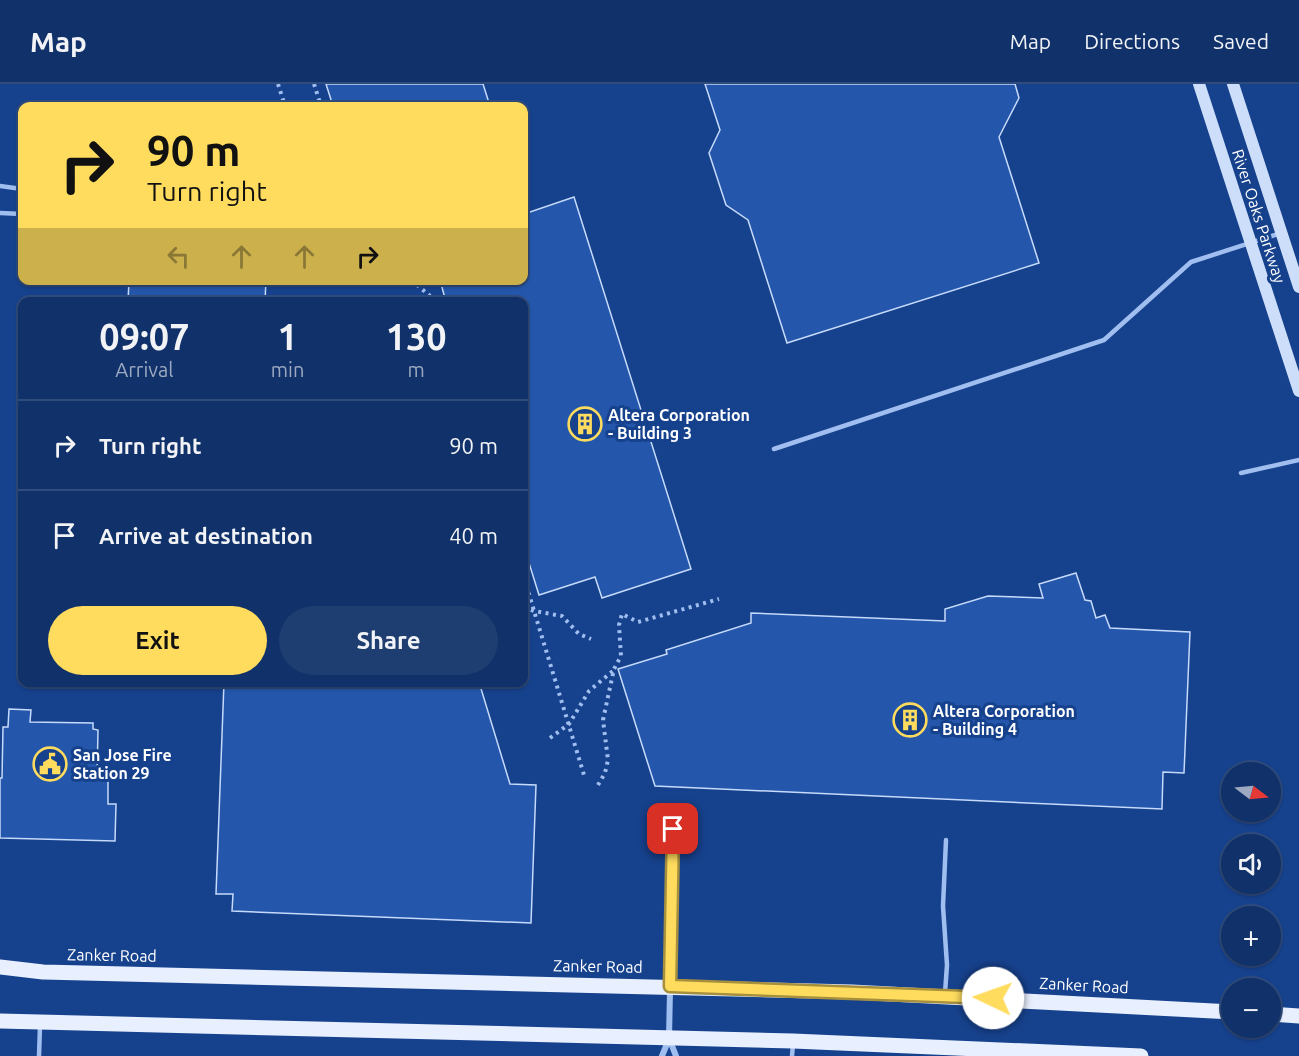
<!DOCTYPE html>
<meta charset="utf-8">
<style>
body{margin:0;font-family:Ubuntu,sans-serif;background:#1e3d71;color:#f1f3f6;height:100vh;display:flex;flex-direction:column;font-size:22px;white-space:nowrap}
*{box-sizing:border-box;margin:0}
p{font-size:20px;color:#9ca9c0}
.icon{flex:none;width:33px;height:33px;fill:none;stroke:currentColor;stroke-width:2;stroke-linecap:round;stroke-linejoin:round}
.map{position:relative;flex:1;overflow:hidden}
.drawer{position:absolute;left:18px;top:213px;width:510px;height:390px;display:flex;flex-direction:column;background:#103169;border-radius:12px;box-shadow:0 2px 4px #0004,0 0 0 2px #304c7d}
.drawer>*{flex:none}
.banner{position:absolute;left:18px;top:18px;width:510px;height:183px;border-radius:12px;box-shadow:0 2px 4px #0004,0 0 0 2px #304c7d;background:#ffdc5e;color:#111;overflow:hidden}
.needle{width:39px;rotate:106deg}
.controls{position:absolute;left:1221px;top:678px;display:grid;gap:12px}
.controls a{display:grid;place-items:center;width:60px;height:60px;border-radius:50%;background:#103169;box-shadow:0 2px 4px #0004,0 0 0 2px #304c7d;font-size:30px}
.pin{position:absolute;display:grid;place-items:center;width:51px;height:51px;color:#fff;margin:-26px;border-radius:12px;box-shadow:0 3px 9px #0006}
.me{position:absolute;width:66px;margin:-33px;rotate:273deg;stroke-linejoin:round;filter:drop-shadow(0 0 4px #0008)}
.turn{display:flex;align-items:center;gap:21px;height:126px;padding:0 30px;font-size:27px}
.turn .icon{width:78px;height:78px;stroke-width:2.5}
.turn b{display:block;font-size:42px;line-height:51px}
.lanes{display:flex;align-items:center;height:57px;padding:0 30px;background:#0003;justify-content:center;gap:30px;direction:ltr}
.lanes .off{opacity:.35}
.eta{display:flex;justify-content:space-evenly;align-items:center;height:102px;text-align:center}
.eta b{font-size:36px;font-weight:700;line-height:42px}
.primary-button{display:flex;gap:12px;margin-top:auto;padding:12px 30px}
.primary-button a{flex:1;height:69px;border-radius:36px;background:#ffdc5e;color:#111;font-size:24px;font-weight:700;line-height:69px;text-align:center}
.primary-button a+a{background:#1e3d71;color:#f1f3f6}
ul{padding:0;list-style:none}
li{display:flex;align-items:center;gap:18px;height:90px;padding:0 30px;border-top:2px solid #304c7d}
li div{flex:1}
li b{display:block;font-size:22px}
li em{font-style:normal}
header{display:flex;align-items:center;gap:36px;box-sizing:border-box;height:84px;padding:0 30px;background:#103169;border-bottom:2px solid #304c7d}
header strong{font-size:28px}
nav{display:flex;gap:33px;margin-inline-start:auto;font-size:21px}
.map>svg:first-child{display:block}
.building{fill:#2457ab;stroke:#c6dafb;stroke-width:1.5}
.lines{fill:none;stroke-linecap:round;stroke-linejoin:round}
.path{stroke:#a0beef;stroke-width:4;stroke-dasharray:3 4.5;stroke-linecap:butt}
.lane{stroke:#a0beef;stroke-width:4.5}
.street{stroke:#a0beef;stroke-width:6}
.secondary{stroke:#cddefb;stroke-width:12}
.primary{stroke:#e8efff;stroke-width:15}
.route-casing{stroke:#a68f3d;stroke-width:15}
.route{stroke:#ffdc5e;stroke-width:10}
.labels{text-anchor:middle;stroke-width:6;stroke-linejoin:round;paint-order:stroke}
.street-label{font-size:16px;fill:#fff;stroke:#16418c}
.poi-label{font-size:16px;font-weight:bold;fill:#fff;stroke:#16418c;text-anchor:start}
</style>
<header>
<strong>Map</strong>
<nav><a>Map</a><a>Directions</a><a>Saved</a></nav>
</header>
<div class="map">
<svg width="1299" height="972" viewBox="0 0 1299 972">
<rect width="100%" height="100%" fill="#16418c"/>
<!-- building -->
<g class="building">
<path d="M326,0H483L490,22H333Z"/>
<path d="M705,0H1015L1019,14L999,53L1039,179L787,259L748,136L726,121L709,69L720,46Z"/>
<path d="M574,113L691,485L602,514L595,493L539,511L524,463V218H446L440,196H524V130Z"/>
<path d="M129,196H266L265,218H128Z"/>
<path d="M1076,489L1085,516L1091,517L1096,534L1105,531L1110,544L1190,548L1184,689L1163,688L1162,725L655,702L618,585L667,570L666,566L751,539V529L945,537V525L988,512L1043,514L1039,500Z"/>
<path d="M224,598H479L510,700L536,701L531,839L232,827L233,810H216Z"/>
<path d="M9,625L31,626L30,638L93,639V645L98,646L97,696H108V720H116L115,757L0,754V694H2L3,643H8Z"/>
</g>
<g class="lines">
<!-- path -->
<g class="path">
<path d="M278,0L285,22"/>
<path d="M314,0L321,22"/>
<path d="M411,196L429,211L434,218"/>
<path d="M524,494L584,691"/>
<path d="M524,523L534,527L562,532L579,550L591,555"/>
<path d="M550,654L569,640L589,607L614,586"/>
<path d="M598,701L605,689L608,676L603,636L614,585L621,572L619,541L622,530L638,538L719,515"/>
</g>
<!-- lane -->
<g class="lane">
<path d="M0,102L22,105"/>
<path d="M0,129L22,130"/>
<path d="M774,365L1104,256L1191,178L1281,149"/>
<path d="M1241,389L1299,376"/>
<path d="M670,901L673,745"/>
<path d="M945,909L947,881L943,822L946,756"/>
<path d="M39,972L40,942"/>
<path d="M792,972L793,960"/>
</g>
<!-- street -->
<g class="street">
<path d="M670,906L669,954L676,972"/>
<path d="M662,972L669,955"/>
</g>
<!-- secondary -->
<g class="secondary">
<path d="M1199,0L1299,307"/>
<path d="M1233,0L1299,203"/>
</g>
<!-- primary -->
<g class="primary">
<path d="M0,883L43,888L852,908L1232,928"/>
<path d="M1270,930L1299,932"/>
<path d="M0,937L793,957L1141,972"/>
</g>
</g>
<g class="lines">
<!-- route casing -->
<g class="route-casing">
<path id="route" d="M673,745L670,902L993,914"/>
</g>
<!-- route -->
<use href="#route" class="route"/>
</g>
<!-- icons -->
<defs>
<g id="building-ring" transform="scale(1.725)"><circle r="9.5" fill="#16418c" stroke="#ffdc5e" stroke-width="1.5"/><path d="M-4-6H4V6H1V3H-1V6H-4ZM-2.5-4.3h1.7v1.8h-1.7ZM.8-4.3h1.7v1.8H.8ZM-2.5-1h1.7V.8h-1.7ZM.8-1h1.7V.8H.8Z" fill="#ffdc5e"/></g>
<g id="civic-ring" transform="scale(1.725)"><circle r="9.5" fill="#16418c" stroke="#ffdc5e" stroke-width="1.5"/><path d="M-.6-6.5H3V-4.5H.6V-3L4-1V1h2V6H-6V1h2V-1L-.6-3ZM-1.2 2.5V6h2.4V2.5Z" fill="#ffdc5e"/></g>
</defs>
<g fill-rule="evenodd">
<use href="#building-ring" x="585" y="340"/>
<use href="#building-ring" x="910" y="636"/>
<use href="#civic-ring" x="50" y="680"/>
</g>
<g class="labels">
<!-- street labels -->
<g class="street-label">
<text transform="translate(1259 132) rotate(72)" y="6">River Oaks Parkway</text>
<text transform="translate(112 871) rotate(1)" y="6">Zanker Road</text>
<text transform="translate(598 882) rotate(1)" y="6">Zanker Road</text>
<text transform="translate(1084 901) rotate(3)" y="6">Zanker Road</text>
</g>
<!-- poi labels -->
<g class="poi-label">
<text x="608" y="337">Altera Corporation<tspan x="608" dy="18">- Building 3</tspan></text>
<text x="933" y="633">Altera Corporation<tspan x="933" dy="18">- Building 4</tspan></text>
<text x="73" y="677">San Jose Fire<tspan x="73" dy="18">Station 29</tspan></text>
</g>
</g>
</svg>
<div class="controls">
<a><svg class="needle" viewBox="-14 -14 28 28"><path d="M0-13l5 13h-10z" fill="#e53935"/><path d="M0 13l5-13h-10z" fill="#9ca9c0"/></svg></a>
<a><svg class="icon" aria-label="sound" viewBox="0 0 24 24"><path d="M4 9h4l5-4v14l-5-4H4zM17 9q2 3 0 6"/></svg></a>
<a>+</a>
<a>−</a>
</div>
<div class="pin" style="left:673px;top:745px;background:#d93025"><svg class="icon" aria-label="arrive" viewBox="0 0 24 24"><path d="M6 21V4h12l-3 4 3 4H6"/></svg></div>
<svg class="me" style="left:993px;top:914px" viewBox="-20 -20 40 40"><circle r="19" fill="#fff"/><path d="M0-13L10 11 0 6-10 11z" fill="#ffdc5e"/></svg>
<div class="banner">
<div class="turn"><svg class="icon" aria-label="right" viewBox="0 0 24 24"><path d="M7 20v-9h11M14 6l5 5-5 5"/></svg><div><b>90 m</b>Turn right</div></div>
<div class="lanes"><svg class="icon off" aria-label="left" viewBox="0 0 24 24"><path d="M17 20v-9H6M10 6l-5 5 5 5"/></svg><svg class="icon off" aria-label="ahead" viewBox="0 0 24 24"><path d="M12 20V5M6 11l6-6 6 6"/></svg><svg class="icon off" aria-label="ahead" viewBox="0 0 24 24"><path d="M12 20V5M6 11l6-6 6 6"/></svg><svg class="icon" aria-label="right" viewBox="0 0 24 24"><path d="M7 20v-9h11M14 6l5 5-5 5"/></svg></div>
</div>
<section class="drawer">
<div class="eta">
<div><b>09:07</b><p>Arrival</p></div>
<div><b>1</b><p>min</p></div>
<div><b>130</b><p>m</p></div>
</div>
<ul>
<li><svg class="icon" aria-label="right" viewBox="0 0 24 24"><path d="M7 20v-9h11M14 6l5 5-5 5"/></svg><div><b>Turn right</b></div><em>90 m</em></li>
<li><svg class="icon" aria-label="arrive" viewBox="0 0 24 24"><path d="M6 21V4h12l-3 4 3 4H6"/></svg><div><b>Arrive at destination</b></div><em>40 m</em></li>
</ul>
<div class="primary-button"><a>Exit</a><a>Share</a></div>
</section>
</div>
